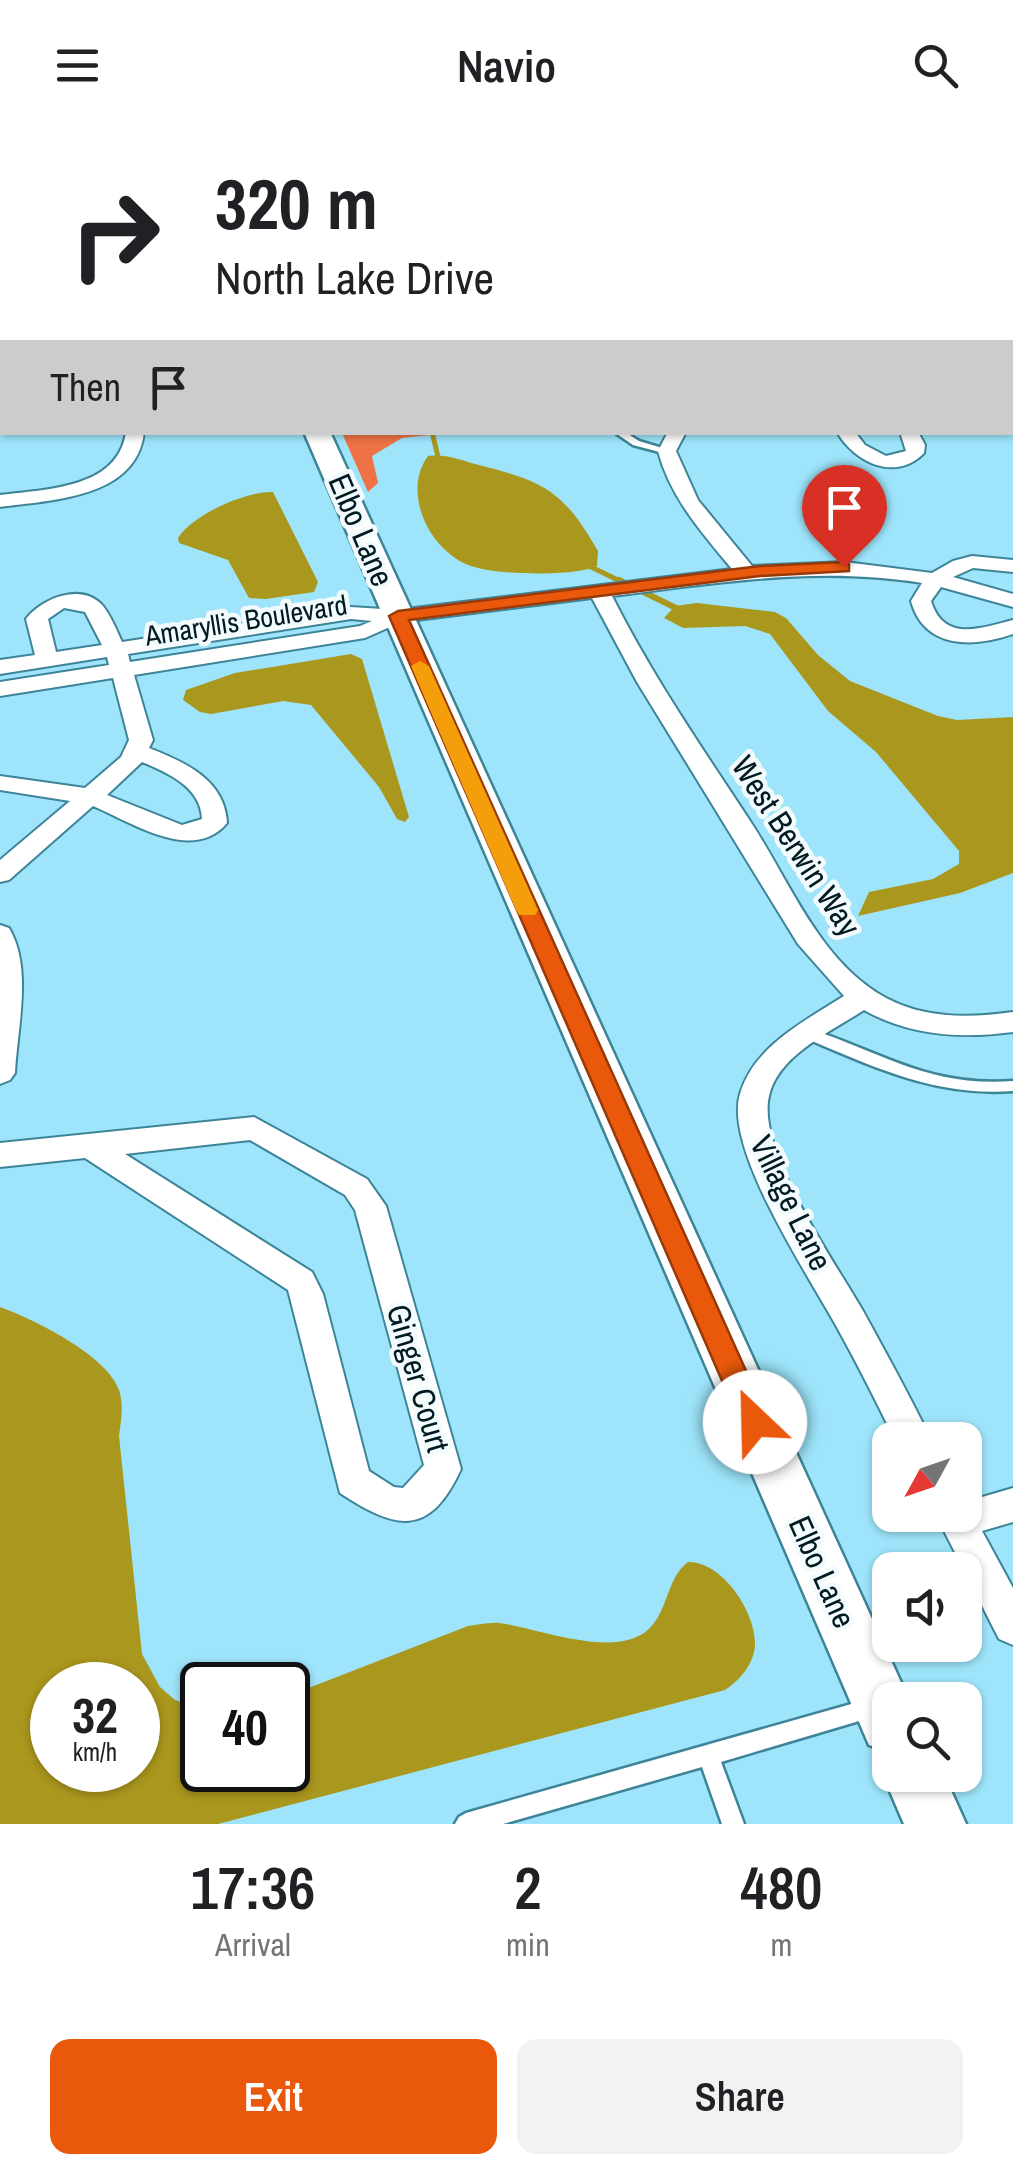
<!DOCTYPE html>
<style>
body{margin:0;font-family:"Archivo Narrow",sans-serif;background:#f2f2f2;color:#202124;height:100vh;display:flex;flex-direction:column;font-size:38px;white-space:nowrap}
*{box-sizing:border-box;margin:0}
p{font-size:32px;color:#757577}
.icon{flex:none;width:55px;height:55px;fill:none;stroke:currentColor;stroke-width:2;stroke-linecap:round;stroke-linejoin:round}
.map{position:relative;height:1694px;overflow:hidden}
.side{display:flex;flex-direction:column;background:#fff;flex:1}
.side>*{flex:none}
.hud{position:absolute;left:0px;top:0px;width:1015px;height:305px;box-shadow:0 2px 8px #0004;background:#fff;color:#202124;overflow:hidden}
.needle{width:65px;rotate:230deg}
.tools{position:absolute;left:872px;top:1292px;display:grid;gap:20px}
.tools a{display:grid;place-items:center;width:110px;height:110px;border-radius:20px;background:#fff;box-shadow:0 2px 8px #0004;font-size:50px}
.speed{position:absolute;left:30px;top:1532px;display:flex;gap:20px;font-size:50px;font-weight:700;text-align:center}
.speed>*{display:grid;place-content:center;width:130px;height:130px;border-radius:50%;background:#fff;box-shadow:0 2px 8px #0004;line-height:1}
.speed small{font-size:25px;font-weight:400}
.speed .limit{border:5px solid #111;border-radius:15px;background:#fff;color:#111}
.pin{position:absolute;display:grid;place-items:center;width:85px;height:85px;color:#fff;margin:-102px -42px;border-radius:50% 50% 50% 0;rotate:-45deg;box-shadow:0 0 10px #0007}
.pin .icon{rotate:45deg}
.me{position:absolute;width:110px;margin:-55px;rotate:336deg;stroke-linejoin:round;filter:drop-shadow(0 0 8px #0008)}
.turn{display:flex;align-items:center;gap:35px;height:210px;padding:0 50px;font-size:45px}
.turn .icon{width:130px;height:130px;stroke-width:2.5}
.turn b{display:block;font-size:70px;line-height:85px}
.then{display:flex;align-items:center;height:95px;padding:0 50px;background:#0003;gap:20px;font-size:38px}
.eta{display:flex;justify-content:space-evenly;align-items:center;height:170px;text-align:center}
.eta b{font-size:60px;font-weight:600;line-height:70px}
.cta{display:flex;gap:20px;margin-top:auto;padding:20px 50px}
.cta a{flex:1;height:115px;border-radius:20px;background:#ea580c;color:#fff;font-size:40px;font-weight:600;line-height:115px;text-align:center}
.cta a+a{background:#f2f2f2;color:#202124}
header{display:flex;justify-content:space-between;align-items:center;height:130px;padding:0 50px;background:#fff;font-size:45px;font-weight:600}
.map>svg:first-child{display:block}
.forest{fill:#ef7246}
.water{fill:#aa971e;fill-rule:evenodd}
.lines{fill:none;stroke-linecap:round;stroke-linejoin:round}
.stream-far1{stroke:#aa971e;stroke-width:5}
.stream{stroke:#aa971e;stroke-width:6}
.lane-casing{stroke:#3e8499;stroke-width:5}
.street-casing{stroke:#3e8499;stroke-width:4}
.secondary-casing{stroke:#3e8499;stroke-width:5}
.lane{fill:#fff;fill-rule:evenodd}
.street{fill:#fff;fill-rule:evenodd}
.secondary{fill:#fff;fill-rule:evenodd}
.route{fill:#ea580c;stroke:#983908;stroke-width:2.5}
.slow{fill:#f59e0b}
.labels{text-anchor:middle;stroke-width:9;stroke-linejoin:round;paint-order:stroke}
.far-street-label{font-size:28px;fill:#001a22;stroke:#f4fbfd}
.street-label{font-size:32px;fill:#001a22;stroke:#f4fbfd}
</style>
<header><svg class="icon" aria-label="menu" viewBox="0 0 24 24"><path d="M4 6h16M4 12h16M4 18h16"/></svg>Navio<svg class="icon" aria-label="search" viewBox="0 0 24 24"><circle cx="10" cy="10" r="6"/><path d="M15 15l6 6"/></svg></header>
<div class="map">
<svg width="1013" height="1694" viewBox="0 0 1013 1694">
<rect width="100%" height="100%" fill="#9ee5fb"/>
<!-- forest -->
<path class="forest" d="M342,303H448L402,308L372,326L378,353L368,362Z"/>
<!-- water -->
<g class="water">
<path d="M428,326C445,324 458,329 475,334C542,351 562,358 598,421L597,436C573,447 496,445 471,436C430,422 401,363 428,326Z"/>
<path d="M273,362L318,452L314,462L266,469L249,468L228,430L179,413L178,408C192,385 246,361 273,362Z"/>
<path d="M697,473L775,482L786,488L818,525L850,551L938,586L957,590L1013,587V743L960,763L858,786L869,762L933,749L959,734V721L876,622L828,581L770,504L745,496L683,498L664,488L675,476Z"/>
<path d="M351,524L362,529L409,687L405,692L397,689L379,657L311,575L283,571L211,584L200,582L183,570L186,560L235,543Z"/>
<path d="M0,1177C33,1189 107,1225 119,1260C124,1275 121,1291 119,1306L142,1524L160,1557L175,1570L202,1579V1640H288V1566L468,1496C478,1495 489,1492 499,1493C538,1498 608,1527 644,1503C669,1485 665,1449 688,1432C722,1431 757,1483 755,1516C753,1535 740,1550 725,1560L218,1694H0ZM138,1555V1640H52V1555Z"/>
</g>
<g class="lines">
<!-- stream-far1 -->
<g class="stream-far1">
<path d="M432,302L439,331"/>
<path d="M587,435L624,453"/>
</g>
<!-- stream -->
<path class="stream" d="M619,450L678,479"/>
<!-- lane casing -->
<g class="lane-casing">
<g id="lane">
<path d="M614,302H625L639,311L672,321L667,324L633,315Z"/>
<path d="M810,899C886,924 928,957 1013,951V961C936,967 874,937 805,908L803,904L805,900Z"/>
<path d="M869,1569L876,1572L879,1579L876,1586L721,1632L744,1694H722L702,1637L503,1694H455L459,1687L466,1683Z"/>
</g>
</g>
<!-- street casing -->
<g class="street-casing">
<g id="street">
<rect x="671" y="0" width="12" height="2"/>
<path d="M2,133V143L0,144V134Z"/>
<rect x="1012" y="265" width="1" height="10"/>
<path d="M126,302H144C137,368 52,370 0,377V365C46,359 118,359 126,302Z"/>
<path d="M668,302H686L676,321L698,370L752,436L845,432L932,443L953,431L972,426L1013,430V442L973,438L953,447L1013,464V477L941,457L931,471C944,513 981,498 1013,490V504C973,518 924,519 911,471L922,453C817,436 716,453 612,466C652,546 703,619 752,694C791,754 820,832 886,868C925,889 970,888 1013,882V902C961,909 910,906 864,880C832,901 778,925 769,966C756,1021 835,1132 863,1181C886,1223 910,1266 931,1310H895C877,1273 859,1237 839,1201C811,1149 723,1019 740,964C754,916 805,891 844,866L798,814L637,552L592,468L401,492L365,508L134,545L153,610L149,618C185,632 225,650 227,693C193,734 131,692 93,676L9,750L0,752V730L70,671L0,660V646L85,658L121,627L129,610L113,548L0,566V552L109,535L107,527L0,544V530L35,525L26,489C42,468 82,452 103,476C111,486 117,501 122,512L351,477L398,480L732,439C702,403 670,367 658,321ZM64,478L85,482L102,515L56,522L48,489ZM351,489L372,491L360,496L130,532L128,524ZM142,632C168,643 201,657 202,689L182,695L107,665Z"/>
<path d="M837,302H855L865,315L886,326L906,321L900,302H918L925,315L924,323C896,352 855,333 837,302Z"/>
<path d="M0,795L9,798C33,838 17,899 15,943L10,950L0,954Z"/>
<path d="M254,987L367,1049L386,1076L461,1339C429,1409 395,1399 340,1363L288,1160L85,1028L0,1037V1013ZM250,1010L345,1065L355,1080L424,1335L403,1358L394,1357L369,1341L323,1164L312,1142L125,1024Z"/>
<path d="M1013,1358V1392L982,1401L1013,1458V1515L999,1509L936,1385H965V1372Z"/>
</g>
</g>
<!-- secondary casing -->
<g class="secondary-casing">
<g id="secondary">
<path d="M173,0H191L192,2H174Z"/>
<path d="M304,302H330L909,1570H890V1623L869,1615Z"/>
<path d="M890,1628V1645H944L966,1694H904L883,1645Z"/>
</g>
</g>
<!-- lane -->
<use href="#lane" class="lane"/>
<!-- street -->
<use href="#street" class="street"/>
<!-- secondary -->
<use href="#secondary" class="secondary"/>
</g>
<!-- route -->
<path class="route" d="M844,432L849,434V441L760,446L409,490L769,1292L765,1301L755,1305L744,1301L740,1292L389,486L398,481L760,436Z"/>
<!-- slow -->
<path class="slow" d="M420,531L429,536L538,780L535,785H519L516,780L411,536Z"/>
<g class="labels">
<!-- far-street labels -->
<g class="far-street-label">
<text transform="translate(246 490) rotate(-9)" y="10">Amaryllis Boulevard</text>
</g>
<!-- street labels -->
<g class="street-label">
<text transform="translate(361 400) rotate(67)" y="11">Elbo Lane</text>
<text transform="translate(796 716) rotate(57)" y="11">West Berwin Way</text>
<text transform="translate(791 1073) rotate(64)" y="11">Village Lane</text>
<text transform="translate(418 1248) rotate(74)" y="11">Ginger Court</text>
<text transform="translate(822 1442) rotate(66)" y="11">Elbo Lane</text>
</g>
</g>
</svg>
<div class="tools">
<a><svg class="needle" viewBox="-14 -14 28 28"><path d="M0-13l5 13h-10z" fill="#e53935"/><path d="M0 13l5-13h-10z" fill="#757577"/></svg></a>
<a><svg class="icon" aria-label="sound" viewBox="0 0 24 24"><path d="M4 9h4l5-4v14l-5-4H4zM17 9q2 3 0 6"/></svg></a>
<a><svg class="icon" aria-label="search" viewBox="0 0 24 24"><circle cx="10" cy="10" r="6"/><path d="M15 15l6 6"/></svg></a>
</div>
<div class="speed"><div>32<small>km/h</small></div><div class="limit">40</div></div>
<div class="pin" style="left:844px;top:437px;background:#d93025"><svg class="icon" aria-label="arrive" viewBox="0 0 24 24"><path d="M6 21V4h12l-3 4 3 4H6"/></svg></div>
<svg class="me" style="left:755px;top:1292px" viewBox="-20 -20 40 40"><circle r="19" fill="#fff"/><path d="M0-13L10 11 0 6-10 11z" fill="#ea580c"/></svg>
<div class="hud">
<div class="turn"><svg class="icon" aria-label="right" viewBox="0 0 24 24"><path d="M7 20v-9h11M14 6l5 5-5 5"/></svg><div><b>320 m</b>North Lake Drive</div></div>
<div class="then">Then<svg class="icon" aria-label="arrive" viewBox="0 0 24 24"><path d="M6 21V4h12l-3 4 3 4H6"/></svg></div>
</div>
</div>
<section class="side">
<div class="eta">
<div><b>17:36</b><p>Arrival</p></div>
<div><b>2</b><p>min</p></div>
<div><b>480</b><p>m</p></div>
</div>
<div class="cta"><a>Exit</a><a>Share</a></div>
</section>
